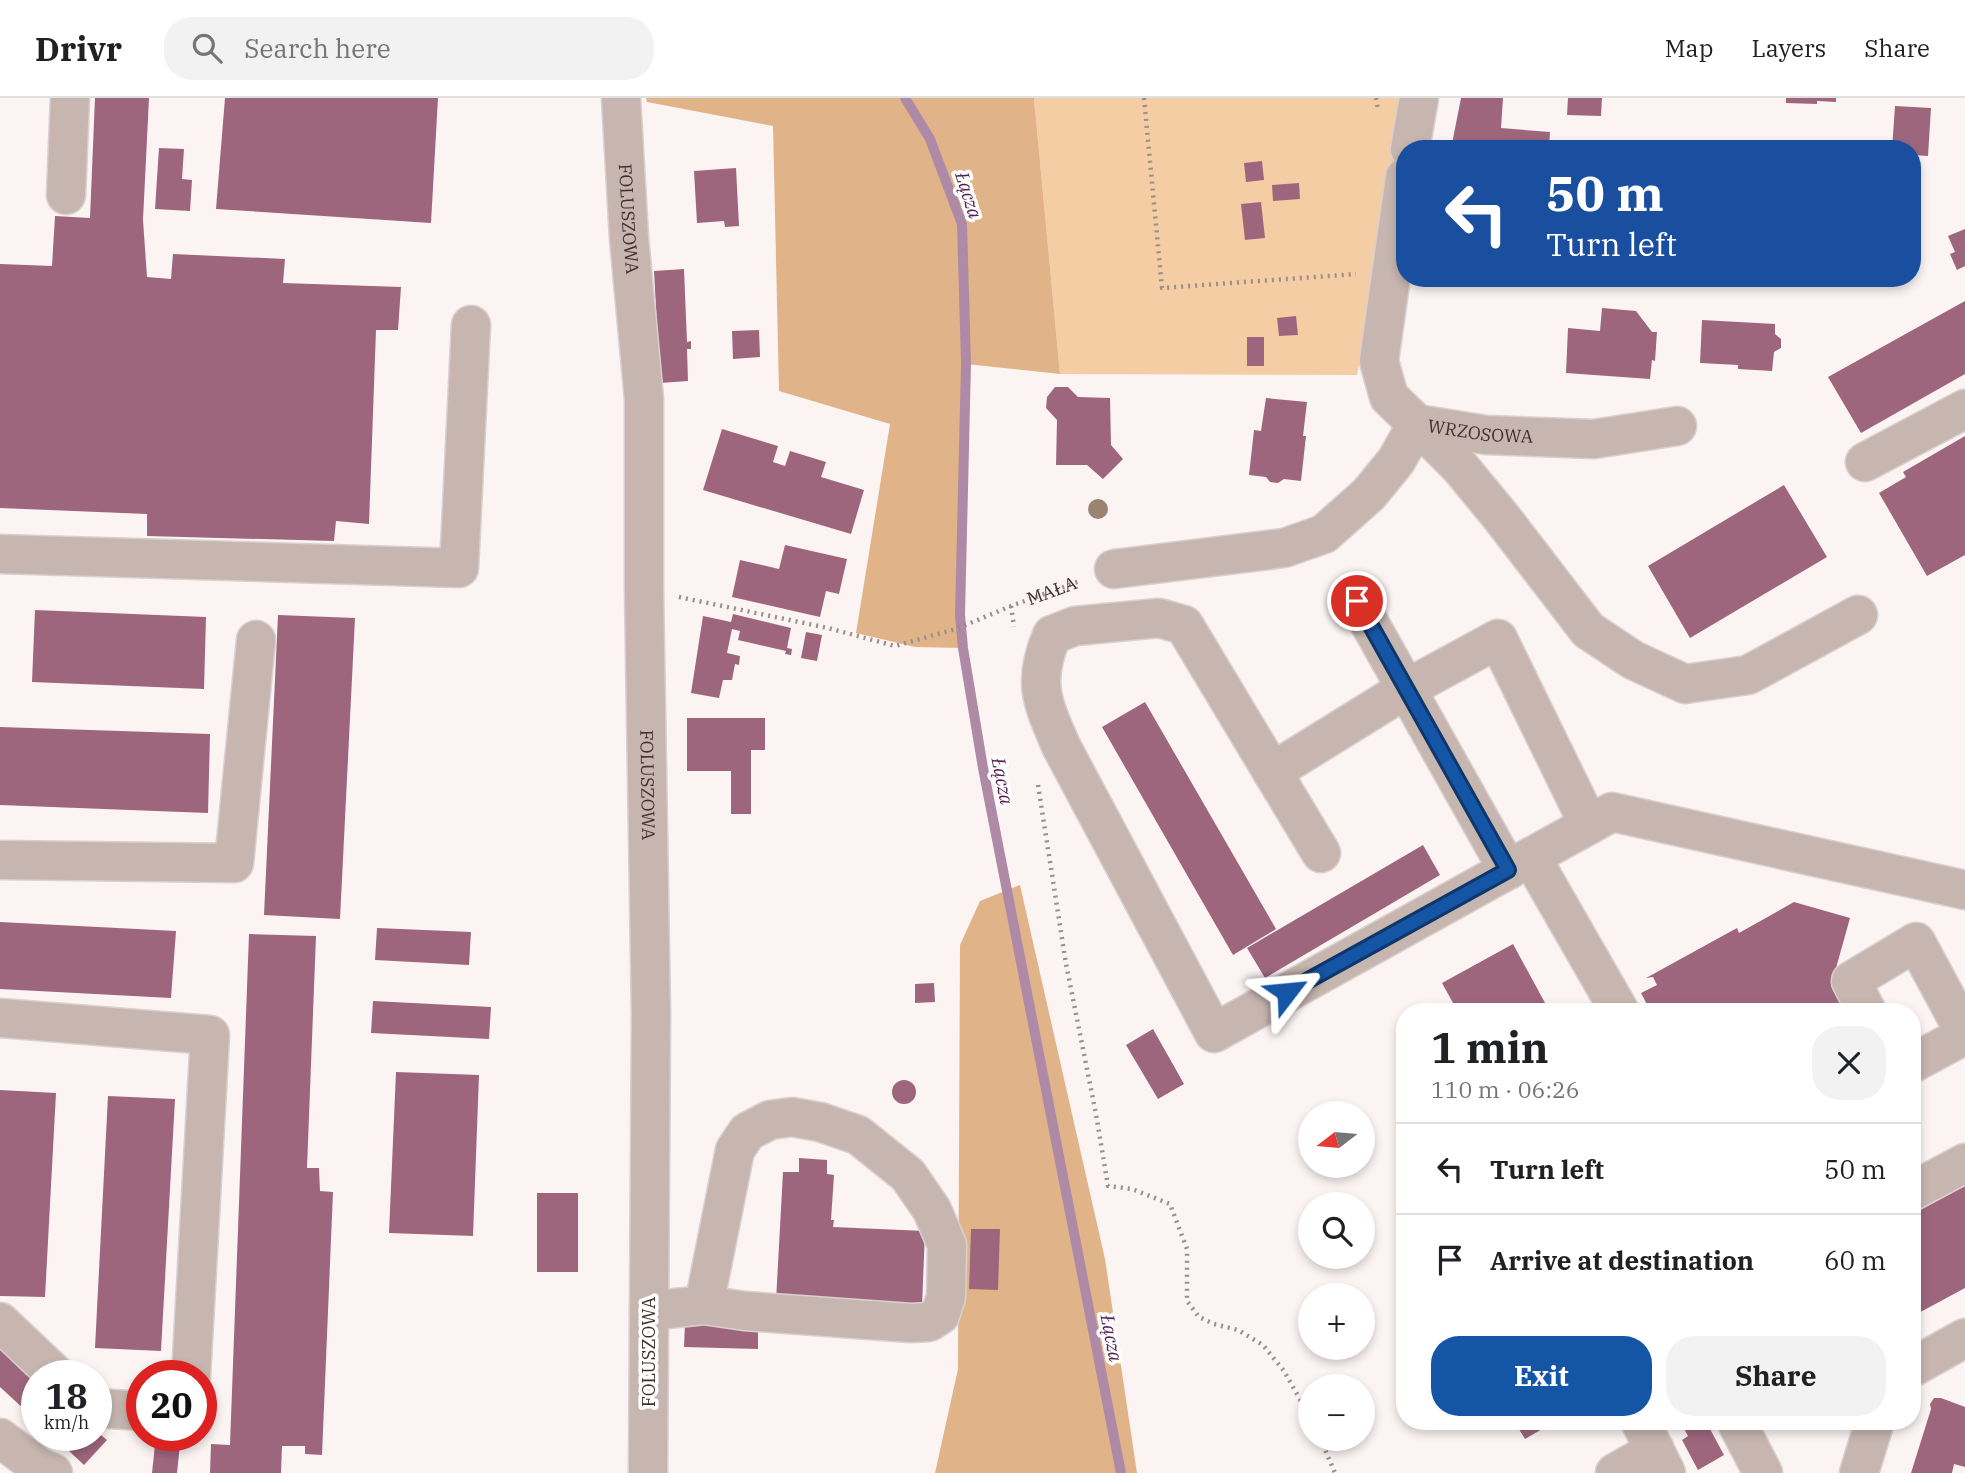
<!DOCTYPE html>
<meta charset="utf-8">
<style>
body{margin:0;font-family:"IBM Plex Serif",serif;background:#f2f2f2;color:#202124;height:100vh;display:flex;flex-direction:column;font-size:26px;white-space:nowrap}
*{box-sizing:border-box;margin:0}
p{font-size:23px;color:#757577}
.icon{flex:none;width:38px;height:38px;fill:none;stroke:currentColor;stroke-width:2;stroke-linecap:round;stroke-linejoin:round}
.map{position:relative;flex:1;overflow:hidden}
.sheet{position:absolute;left:1396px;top:905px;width:525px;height:427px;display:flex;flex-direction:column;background:#fff;border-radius:28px;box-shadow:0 4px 10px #0003}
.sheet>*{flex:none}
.banner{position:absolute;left:1396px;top:42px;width:525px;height:147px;border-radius:28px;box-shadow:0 4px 10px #0003;background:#1a4fa0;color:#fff;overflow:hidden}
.needle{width:46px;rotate:254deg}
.fabs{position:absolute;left:1298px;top:1003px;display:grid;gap:14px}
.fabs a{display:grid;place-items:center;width:77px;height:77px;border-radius:50%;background:#fff;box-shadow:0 4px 10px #0003;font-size:35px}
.speed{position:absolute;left:21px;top:1262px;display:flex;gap:14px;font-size:35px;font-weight:700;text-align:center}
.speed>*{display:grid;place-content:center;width:91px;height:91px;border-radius:50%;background:#fff;box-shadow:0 4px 10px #0003;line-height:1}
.speed small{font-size:18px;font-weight:400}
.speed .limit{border:10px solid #d22;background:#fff;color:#111}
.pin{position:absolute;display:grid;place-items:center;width:60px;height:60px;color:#fff;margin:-30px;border:4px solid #fff;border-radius:50%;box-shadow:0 2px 7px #0007}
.me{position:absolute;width:77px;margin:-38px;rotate:61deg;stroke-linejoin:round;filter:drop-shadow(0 0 5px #0008)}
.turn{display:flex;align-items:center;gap:24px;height:147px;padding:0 35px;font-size:32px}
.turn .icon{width:91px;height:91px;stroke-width:2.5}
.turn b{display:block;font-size:49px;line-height:60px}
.round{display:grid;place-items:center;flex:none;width:74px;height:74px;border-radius:28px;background:#f2f2f2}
.headline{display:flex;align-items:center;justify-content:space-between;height:119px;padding:0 35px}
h1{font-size:42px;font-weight:700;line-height:52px}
.action{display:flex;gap:14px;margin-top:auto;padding:14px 35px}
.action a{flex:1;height:80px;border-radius:28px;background:#1555a5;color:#fff;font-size:28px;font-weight:700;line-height:80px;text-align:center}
.action a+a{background:#f2f2f2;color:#202124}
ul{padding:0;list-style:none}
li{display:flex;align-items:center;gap:21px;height:91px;padding:0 35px;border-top:2px solid #e0e0e0}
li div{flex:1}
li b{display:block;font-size:26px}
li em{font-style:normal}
header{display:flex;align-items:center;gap:42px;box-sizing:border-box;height:98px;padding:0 35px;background:#fff;border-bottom:2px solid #e0e0e0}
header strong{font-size:33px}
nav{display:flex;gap:38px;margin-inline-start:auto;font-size:24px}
.search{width:490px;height:63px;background:#f2f2f2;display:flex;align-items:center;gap:18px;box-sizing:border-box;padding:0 24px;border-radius:28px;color:#757577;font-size:26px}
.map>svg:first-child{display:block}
.green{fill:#f4cda5}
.forest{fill:#e0b488}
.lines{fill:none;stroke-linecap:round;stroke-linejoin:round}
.stream{stroke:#af8aa7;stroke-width:10}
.building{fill:#9e667d}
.minor-casing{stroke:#dad0d0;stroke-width:41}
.path{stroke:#998d8d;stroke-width:4.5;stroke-dasharray:2 5;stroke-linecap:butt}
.minor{stroke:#c6b6af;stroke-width:38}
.tree{fill:#988470}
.route-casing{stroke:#0e376b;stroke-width:18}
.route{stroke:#1555a5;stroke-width:12}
.labels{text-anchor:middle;stroke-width:7;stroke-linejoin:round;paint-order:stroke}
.street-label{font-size:18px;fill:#403030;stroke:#fff}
.water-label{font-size:19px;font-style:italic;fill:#551e52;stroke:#fff}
</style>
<header>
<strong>Drivr</strong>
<div class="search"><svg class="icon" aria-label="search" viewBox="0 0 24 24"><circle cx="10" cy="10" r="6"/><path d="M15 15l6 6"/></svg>Search here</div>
<nav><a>Map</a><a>Layers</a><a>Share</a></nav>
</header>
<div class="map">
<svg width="1965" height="1375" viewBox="0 0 1965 1375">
<rect width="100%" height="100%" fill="#fcf3f3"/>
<!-- green -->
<path class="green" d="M1034,0H1403L1377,174L1357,277L1060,276Z"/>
<!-- forest -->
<g class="forest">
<path d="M646,0H1034L1060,276L966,266L963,550L915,549L856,535L890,326L779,293L773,28L647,4Z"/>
<path d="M1020,787L1105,1161L1137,1375H935L958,1271L960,847L980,803Z"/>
</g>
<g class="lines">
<!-- stream -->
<path class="stream" d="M905,0L930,41L962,126L966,265L960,517L963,550L983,670L1121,1375"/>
</g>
<!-- building -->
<g class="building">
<path d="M95,0H149L143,122L147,179L171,181L173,156L285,161L283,185L401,189L398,232H376L369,426L336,423L334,443L147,438V416L0,410V166L52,168L55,118L90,120Z"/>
<path d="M225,0H438L431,125L216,111Z"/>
<path d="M1461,0H1503L1501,30L1550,34L1549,51H1451Z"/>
<path d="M1568,0H1602L1601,18L1567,17Z"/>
<path d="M1786,0H1836V4L1817,3V6L1786,5Z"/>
<path d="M1895,8L1931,10L1928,58L1913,57V51H1892Z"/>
<path d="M159,50L184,51L182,81L192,82L190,113L155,111Z"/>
<path d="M1262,63L1264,82L1246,84L1244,65Z"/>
<path d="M736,70L739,128L725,129L724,123L697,125L694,73Z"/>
<path d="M1299,85L1300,101L1273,103L1272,87Z"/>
<path d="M1261,104L1265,140L1245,142L1241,106Z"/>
<path d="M1965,131V168L1957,172L1950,156L1955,154L1948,138Z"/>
<path d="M684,171L687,244L691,243V251H687L688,283L660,285L654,173Z"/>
<path d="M1965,203V276L1861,335L1828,279Z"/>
<path d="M1602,210L1636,213L1652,234H1657L1655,263L1652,262L1650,281L1566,275L1568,230L1600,233Z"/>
<path d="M1296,218L1298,237L1279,238L1277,220Z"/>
<path d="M1702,222L1775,226V236L1781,241V250L1774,254L1772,273L1738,271V267L1700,265Z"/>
<path d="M759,232L760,259L733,261L732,233Z"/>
<rect x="1247" y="239" width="17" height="29"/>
<path d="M1055,289H1068L1078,299L1110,300L1111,347L1123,361L1103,381L1087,367H1056L1057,322L1046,310L1047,299Z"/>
<path d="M1266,300L1307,304L1303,338H1306L1301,383L1284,381L1278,385L1270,384L1266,379L1249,377L1254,332L1261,333Z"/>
<path d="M722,331L778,348L773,364L785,368L790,353L826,364L821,379L864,392L851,436L703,392Z"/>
<path d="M1965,338V457L1927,478L1879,395L1906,379L1903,374Z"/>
<path d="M1784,387L1827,459L1690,540L1648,468Z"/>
<path d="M785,447L847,461L839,496L826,493L820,519L732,499L740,462L779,471Z"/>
<path d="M35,512L206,519L204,591L32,584Z"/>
<path d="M733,516L791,530L787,550L792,551L791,557L785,556L786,553L738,542L740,533L732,531L727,555L740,558L739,567L735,566L732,582H723L719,600L691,595L703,518L731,524Z"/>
<path d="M278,517L355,520L340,821L264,817Z"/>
<path d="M806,534L822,537L817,563L801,560Z"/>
<path d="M1145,604L1276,831L1233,857L1102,629Z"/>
<path d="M687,620H765V652H751V716H731V673H687Z"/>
<path d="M0,629L210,636L208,715L0,707Z"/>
<path d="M1423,747L1440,777L1265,880L1247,850Z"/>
<path d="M1794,804L1850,820L1831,888L1845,914H1672L1668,907L1651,914L1641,895L1657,887L1653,879L1646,880L1737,830L1739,835Z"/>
<path d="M0,824L176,833L171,900L0,891Z"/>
<path d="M377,830L471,834L469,867L375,862Z"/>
<path d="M249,836L316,838L307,1070H319L320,1093L333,1094L322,1357L305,1356V1348H282L281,1375H210L211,1346L230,1347Z"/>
<path d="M1513,846L1550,914H1458L1442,885Z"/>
<path d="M934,885L935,904L915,905V886Z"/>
<path d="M373,903L491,909L489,941L371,935Z"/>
<path d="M1153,931L1184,986L1158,1001L1126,947Z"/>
<path d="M396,974L479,977L473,1138L389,1135Z"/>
<circle cx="904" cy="994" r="12"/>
<path d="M0,992L56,995L45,1199L0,1198Z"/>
<path d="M108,998L175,1001L161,1253L95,1250Z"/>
<path d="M799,1060L827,1062V1076L834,1077L831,1122H834L833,1129L925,1133L922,1209L776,1203L783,1074H799Z"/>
<path d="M1965,1088V1190L1913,1218V1116Z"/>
<rect x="537" y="1095" width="41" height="79"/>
<path d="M971,1131H1000L998,1192L969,1191Z"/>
<path d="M685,1225L758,1227V1251L684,1249Z"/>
<path d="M0,1245L37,1278V1323L0,1289Z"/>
<path d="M1934,1300H1941L1965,1309V1369L1954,1366L1952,1375H1911L1931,1311L1930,1306Z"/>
<path d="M1514,1323H1556L1525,1341Z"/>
<path d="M1680,1323H1711L1714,1328L1710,1331L1724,1357L1698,1372L1682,1342L1688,1338Z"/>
<path d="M96,1333L107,1342L84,1367L52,1337H96Z"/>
<path d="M156,1337H181L177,1375H152Z"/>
</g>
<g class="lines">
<!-- minor casing -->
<g class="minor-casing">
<g id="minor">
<path id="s2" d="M621,0L629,140L644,301V492L651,916L648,1375"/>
<path d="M1410,51L1419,0"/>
<path id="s3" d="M1405,79L1379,263L1389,299L1417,326L1486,337L1594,341L1677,328"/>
<path d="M66,97L70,0"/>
<path d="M1865,364L1965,311"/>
<path d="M0,456L459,470L471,227"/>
<path d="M1114,471L1284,450L1324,436L1369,396L1396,363L1417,326L1460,369L1502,420L1588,532L1633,562L1685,586L1748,577L1858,517"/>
<path d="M1357,503L1508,772"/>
<path d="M1272,674L1406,591L1498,541L1589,727"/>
<path d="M1321,755L1184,527L1159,520L1075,528L1052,537C1032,584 1042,604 1061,648L1214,935L1612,714L1965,792"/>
<path d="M1531,759L1620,914"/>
<path d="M0,762L234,765L256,542"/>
<path d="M1867,914L1851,883L1916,844L1965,935"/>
<path d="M0,920L210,937L191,1278"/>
<path d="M1913,965L1965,937"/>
<path d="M1913,1085L1916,1091L1965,1065"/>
<path d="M649,1213L704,1207L745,1213L911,1225L929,1224L940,1217L946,1199L947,1147L932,1112L908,1077L858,1037L820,1024L792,1019L770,1022L747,1034L735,1052L704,1207"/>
<path d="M0,1224L57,1278"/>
<path d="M1913,1269L1965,1240"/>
<path d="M96,1310L142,1313"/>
<path d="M1640,1323L1666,1375"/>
<path d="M1738,1327L1763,1375"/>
<path d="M0,1340L39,1369L53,1375"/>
<path d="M1615,1375L1655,1352"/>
<path d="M1859,1375L1875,1323"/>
</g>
</g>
<!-- path -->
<g class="path">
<path d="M1144,0L1162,190L1356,176"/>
<path d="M1376,0L1378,11"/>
<path id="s1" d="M679,499L828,530L895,548L956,531L1011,508L1080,483"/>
<path d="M1011,508L1014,529"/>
<path d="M1038,687L1066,866L1096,1016L1108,1088L1132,1091L1170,1106L1187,1151V1203L1199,1219L1214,1226L1238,1232L1263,1247L1284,1273L1311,1321"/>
<path d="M1320,1340L1335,1375"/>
</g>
<!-- minor -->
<use href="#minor" class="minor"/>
</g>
<!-- trees -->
<circle class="tree" cx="1098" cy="411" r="10"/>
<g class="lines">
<!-- route casing -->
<g class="route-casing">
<path id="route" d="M1287,894L1508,772L1357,503"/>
</g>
<!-- route -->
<use href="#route" class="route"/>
</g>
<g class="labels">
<!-- street labels -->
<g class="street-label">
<text dy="6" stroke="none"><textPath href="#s2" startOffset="121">FOLUSZOWA</textPath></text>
<text dy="6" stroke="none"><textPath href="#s3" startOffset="326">WRZOSOWA</textPath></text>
<text dy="6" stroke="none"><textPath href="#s1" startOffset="388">MAŁA</textPath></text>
<text dy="6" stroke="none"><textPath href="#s2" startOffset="688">FOLUSZOWA</textPath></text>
<text transform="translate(649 1254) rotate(-90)" y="6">FOLUSZOWA</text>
</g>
<!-- water labels -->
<g class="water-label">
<text transform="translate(969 97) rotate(72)" y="7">Łącza</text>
<text transform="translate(1003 683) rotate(79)" y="7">Łącza</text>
<text transform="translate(1112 1240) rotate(79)" y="7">Łącza</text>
</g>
</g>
</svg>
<div class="fabs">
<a><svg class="needle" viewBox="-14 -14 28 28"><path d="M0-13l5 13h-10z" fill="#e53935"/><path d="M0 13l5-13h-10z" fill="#757577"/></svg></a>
<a><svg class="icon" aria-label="search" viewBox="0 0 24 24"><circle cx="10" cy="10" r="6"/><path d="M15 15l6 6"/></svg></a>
<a>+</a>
<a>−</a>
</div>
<div class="speed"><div>18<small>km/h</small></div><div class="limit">20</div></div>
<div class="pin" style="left:1357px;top:503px;background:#d93025"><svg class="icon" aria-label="arrive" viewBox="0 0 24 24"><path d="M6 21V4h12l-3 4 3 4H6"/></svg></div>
<svg class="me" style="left:1287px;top:894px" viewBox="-20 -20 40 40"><path d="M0-17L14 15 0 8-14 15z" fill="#1555a5" stroke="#fff" stroke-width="4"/></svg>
<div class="banner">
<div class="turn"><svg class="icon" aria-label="left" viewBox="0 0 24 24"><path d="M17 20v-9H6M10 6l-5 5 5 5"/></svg><div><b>50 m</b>Turn left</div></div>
</div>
<section class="sheet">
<div class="headline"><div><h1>1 min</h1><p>110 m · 06:26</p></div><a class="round"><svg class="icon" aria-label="close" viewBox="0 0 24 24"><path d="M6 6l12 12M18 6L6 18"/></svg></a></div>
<ul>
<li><svg class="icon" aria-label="left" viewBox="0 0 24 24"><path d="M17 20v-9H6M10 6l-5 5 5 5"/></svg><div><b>Turn left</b></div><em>50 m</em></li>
<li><svg class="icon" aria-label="arrive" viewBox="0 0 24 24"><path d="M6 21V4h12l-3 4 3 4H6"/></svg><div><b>Arrive at destination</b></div><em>60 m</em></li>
</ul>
<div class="action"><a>Exit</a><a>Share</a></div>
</section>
</div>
